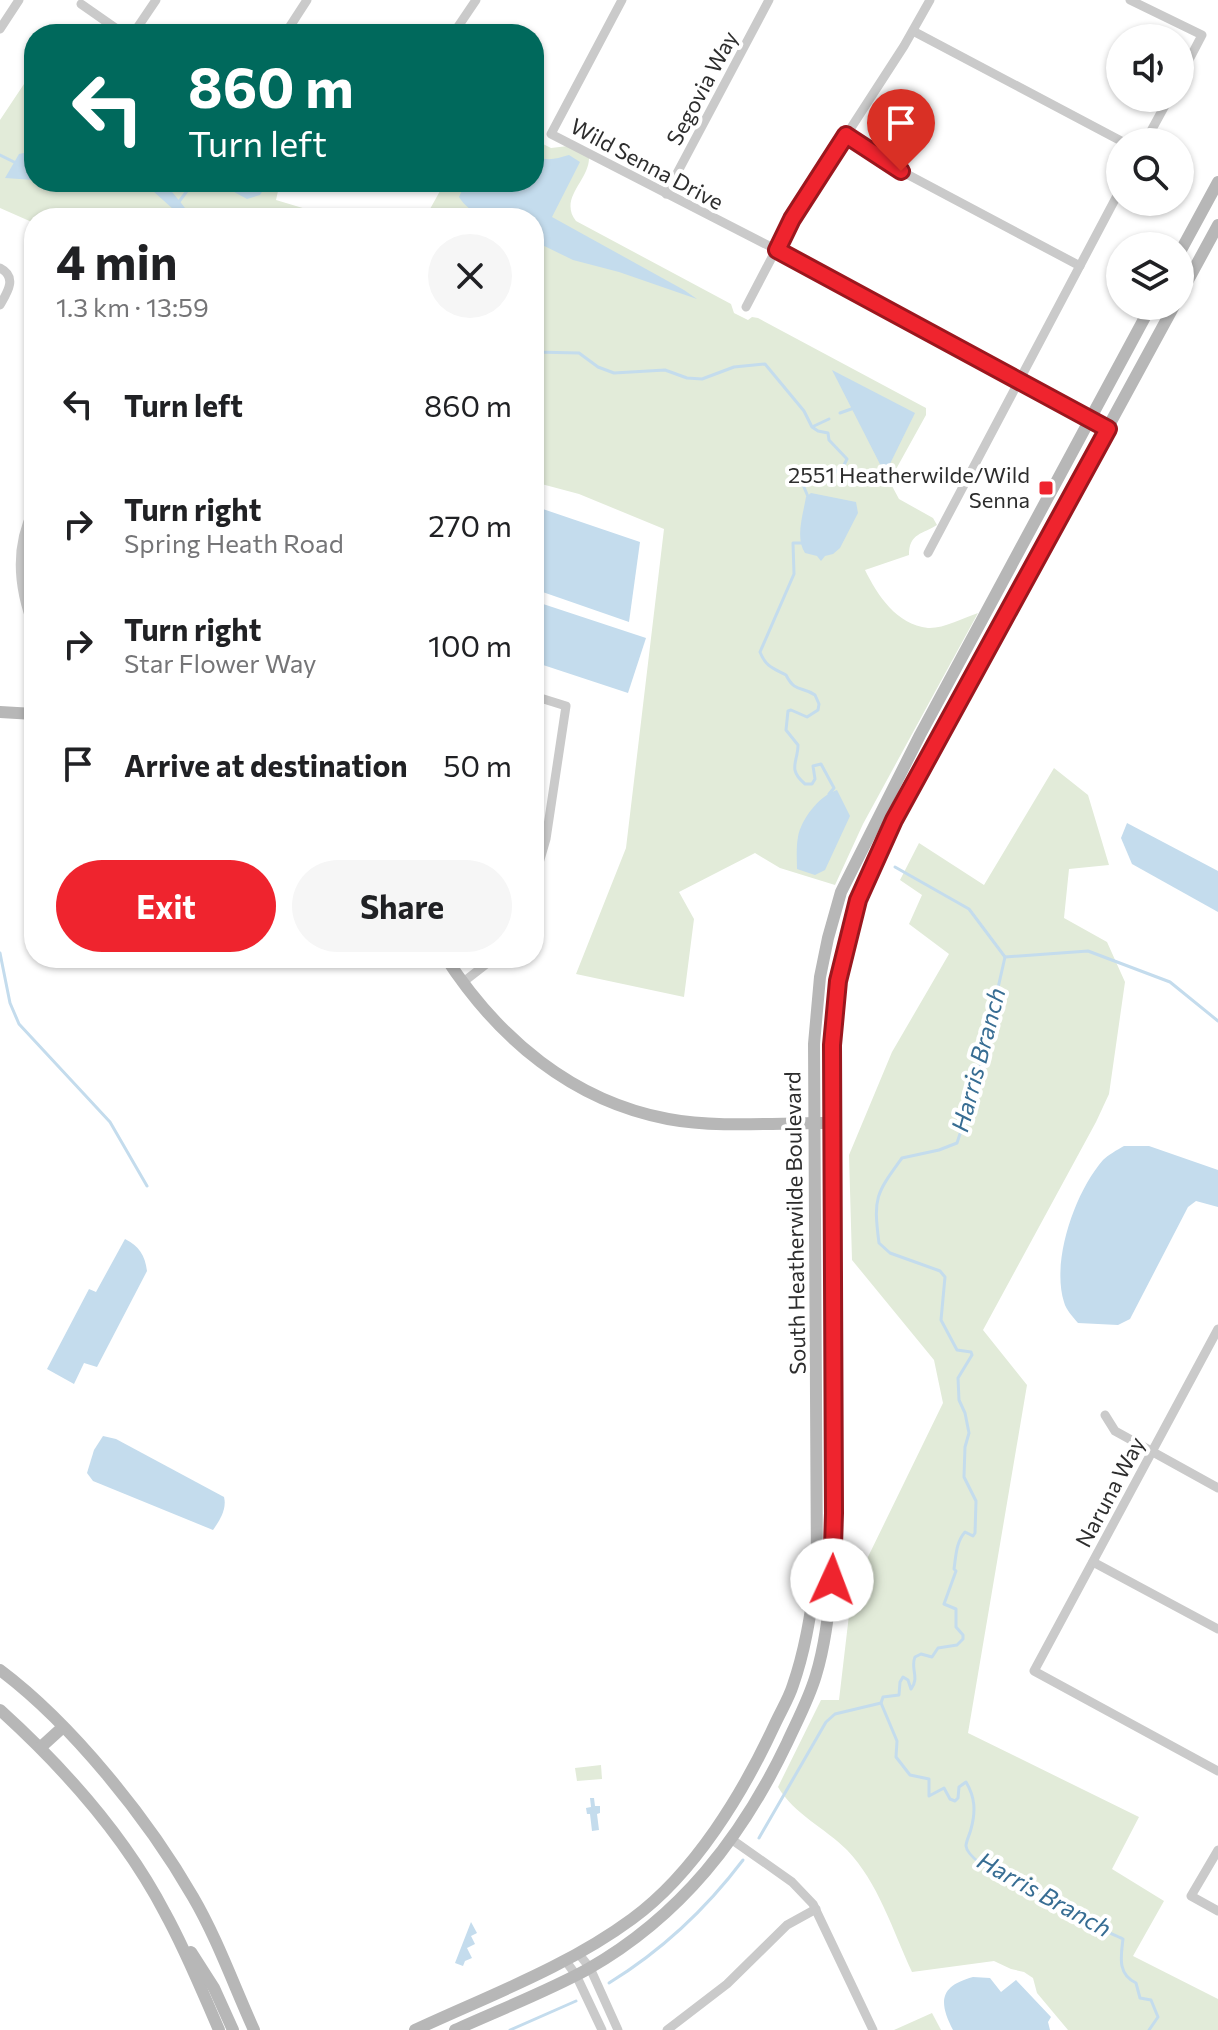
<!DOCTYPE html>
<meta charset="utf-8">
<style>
body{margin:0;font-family:Commissioner,sans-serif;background:#f6f6f6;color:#202124;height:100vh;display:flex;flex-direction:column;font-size:30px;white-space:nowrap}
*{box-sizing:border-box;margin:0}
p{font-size:26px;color:#757577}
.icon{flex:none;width:44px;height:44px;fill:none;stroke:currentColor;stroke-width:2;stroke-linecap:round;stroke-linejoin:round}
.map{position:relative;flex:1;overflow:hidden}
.sheet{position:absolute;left:24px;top:208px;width:520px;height:760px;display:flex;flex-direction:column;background:#fff;border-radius:32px;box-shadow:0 2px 6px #0004}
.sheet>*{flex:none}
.top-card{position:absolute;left:24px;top:24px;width:520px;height:168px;border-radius:32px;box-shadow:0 2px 6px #0004;background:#00695c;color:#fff;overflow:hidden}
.buttons{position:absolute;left:1106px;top:24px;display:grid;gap:16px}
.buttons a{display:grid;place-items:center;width:88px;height:88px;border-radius:50%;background:#fff;box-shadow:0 2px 6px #0004;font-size:40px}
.pin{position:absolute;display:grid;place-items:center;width:68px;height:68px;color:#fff;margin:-82px -34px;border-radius:50% 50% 50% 0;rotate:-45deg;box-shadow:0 0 8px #0007}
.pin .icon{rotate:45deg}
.me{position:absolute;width:88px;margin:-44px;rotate:2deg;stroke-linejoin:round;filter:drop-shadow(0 0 6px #0008)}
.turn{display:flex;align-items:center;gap:28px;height:168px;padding:0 32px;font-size:36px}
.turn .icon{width:104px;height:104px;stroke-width:2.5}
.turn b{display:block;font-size:56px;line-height:68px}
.round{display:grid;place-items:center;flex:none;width:84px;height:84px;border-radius:42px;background:#f6f6f6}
.summary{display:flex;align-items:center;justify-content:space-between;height:136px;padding:0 32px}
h1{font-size:48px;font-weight:700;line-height:60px}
.button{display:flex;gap:16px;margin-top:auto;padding:16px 32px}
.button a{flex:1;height:92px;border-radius:48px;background:#ef242e;color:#fff;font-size:32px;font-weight:700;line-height:92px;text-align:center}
.button a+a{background:#f6f6f6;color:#202124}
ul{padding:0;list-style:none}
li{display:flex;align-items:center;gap:24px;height:120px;padding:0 32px}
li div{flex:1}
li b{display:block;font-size:30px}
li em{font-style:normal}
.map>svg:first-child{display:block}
.green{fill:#e2ebd9}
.water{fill:#c4dced}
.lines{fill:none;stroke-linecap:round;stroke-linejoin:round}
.stream{stroke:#c4dced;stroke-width:3}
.street{stroke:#cacaca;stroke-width:9}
.secondary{stroke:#b7b7b7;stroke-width:12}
.route-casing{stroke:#9b171e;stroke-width:20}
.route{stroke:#ef242e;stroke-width:14}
.poi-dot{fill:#ef242e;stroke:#fff;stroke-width:3}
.labels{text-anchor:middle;stroke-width:8;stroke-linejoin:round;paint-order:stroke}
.street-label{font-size:22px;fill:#2d2d2d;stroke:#fff}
.poi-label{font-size:22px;fill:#2d2d2d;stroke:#fff;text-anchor:end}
.water-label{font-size:24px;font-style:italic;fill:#376d93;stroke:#fff}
</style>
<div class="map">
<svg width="1218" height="2030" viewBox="0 0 1218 2030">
<rect width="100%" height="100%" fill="#fff"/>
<!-- green -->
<g class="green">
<path d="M34,69V182H280L276,200L316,212L355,218H34V223L0,208V120Z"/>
<path d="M534,120L538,139L543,144L551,148L568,146L589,157C590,180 558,198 576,221L731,304L734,313L748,320L752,317L758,318L926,408V415L895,471L892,486L899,499L933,518L937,525C923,534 909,533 909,555L865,570C878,596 896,624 928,628C942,629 964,618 978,613L863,824L835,885L780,868L755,853L679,892L694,919L684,997L576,974L626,848L664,529L579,494L534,482V218H425L445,182H534Z"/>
<path d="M1054,768L1088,795L1109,865L1069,869L1064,918L1107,942L1125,982L1109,1094L1096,1122L983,1330L1027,1385L968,1733L1139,1817L1112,1869L1164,1901L1133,1956L1218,1999V2030H1068L1037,1993L1033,1978L1024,1972L1011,1969L994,1961L912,1972C893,1931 878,1882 847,1850C825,1828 794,1814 778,1787L821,1700H839L853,1581L866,1561L943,1403L934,1360L852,1260L849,1155L892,1052L949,954L909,924L922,895L900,880L919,843L984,885Z"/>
<path d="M601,1765L602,1779L577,1781L575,1768Z"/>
<path d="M932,2013L941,2030H894Z"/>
</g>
<!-- water -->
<g class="water">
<path d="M24,153H34V180L5,178L19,154Z"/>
<path d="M534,155C547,162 555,159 569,155L580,162L552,217L684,290L697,299L619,272L573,260L534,241V218C507,218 475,223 459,197L466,182H534Z"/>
<path d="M40,182H119L109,191L90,183L64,190Z"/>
<path d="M143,182C149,182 158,181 163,183C167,184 188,212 193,218H183Z"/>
<path d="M216,182H268L260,195L247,199Z"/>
<path d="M832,370L915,413L885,474Z"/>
<path d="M811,493L856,502L858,513L840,548L833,554L825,556L821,561L817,556L805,553C795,538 803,515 806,497Z"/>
<path d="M534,506L640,542L629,622L534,589Z"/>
<path d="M534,601L646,638L628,693L534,662Z"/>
<path d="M837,790L850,816L825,870L815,875L797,869C797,859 796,847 798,837C801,819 820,795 837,790Z"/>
<path d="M1127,823L1218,871V912L1132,864L1121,838Z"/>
<path d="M1124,1146H1149L1218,1170V1207L1196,1201L1188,1207L1130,1319L1118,1325L1078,1323C1073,1317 1066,1310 1064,1302C1051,1261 1075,1192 1103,1160C1108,1155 1117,1150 1124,1146Z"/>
<path d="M125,1239C139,1246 145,1255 147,1271L97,1367L84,1363L74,1384L47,1369L89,1289L96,1292Z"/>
<path d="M103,1436L116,1439L224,1497C227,1509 220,1520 213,1530L93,1481L87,1473L94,1450Z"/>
<path d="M590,1798H594L595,1806H600V1813L597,1814L599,1830L592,1831L590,1814H587L586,1808L591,1807Z"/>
<path d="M471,1922L477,1933L471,1936L475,1944L467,1948L472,1958L465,1961L463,1966L455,1963Z"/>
<path d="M973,1977L990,1978L1001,1992L1016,1980L1051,2017L1048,2022L1050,2030H953C938,2001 940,1986 973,1977Z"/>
</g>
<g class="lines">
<!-- stream -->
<g class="stream">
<path d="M0,155L18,164"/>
<path d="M178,203L190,187"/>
<path d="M534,352L579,353L598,367L614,373L665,370L687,378L702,379L734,367L765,364L804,411L812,427L818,431L828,433L829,440L847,459L844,465L830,476L800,468L798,473L809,499"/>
<path d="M840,413L854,408"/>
<path d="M814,426L829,419"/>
<path d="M803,543H793L794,574L760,652C766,667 773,668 786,675C795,693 802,686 815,695L819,704L818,710L807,717L791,710L788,711L786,730L798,745C798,762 787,769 805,784H812L815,779L813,766L821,764L834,788L829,794"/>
<path d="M895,867L969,909L1005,957"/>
<path d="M0,953L10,1003L19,1024L110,1122L147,1186"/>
<path d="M1005,957L976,1085L957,1143L939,1150L902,1158C876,1194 873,1197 879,1243L890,1253L940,1271L945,1277L941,1320L957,1350L971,1352L972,1355L958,1378L959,1400L965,1413L969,1433L965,1447L964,1477L976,1501L975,1533L973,1536L965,1532C956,1542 956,1556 954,1569L956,1571L944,1604L956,1609V1627L963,1635V1639L957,1645L938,1648L932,1657L921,1654L915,1657C910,1668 920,1678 911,1689L908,1680L903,1677L900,1682L899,1695L883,1697L881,1703L897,1741L896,1757L910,1775L929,1779V1796L944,1788L950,1799L955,1801L958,1798L959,1787L966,1782C975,1797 976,1811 971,1829C970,1834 966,1841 966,1846C968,1870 1097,1927 1123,1939C1121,1956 1117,1974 1136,1983L1140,1998L1151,2000L1158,2017L1149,2030"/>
<path d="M1005,957L1088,951L1170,982L1218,1021"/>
<path d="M759,1838L826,1722L835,1714L881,1703"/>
<path d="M609,1983C661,1951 706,1909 743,1860"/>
<path d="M510,2030L576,2001"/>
</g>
<!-- street -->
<g class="street">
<path d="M622,0L551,134L777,250L1108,429"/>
<path d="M1130,0L1202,35L1180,77"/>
<path d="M81,4L124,34"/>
<path d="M0,29L19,0"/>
<path d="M913,31L1123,142"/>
<path d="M133,34L156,0"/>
<path d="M285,34L307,0"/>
<path d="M453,34L476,0"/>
<path d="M846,135L901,171L1080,266"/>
<path d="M1145,142L1169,98"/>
<path d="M666,194L769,0"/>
<path d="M0,268C18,277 7,293 0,305"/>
<path d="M746,307L792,219L904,46L930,0"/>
<path d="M34,508C13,548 18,589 34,629"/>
<path d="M928,553L1120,190"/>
<path d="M534,696L566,706L546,839L534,880"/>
<path d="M462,983L494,958"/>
<path d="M1218,1329L1034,1671L1218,1771"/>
<path d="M1105,1415L1115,1431L1218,1488"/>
<path d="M1093,1562L1218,1629"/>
<path d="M731,1839L792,1882L813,1904L873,2030"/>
<path d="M1218,1850L1191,1896L1218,1911"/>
<path d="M578,1953L590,1968L618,2030"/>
<path d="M565,1960L576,1975L602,2030"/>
<path d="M667,2030L727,1984L787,1925L816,1909"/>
</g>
<!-- secondary -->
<g class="secondary">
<path d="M1180,252L1218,182"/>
<path d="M1180,295L1218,225"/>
<path d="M0,712L34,714"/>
<path d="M446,958C498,1038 572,1101 668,1119C716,1128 773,1123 822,1123"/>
<path d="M0,1670C72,1724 148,1819 193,1897C217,1938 234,1986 254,2030"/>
<path d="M0,1710C64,1768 125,1836 165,1913C186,1951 202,1991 219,2030"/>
<path d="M41,1747L63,1727"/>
<path d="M191,1952L214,1988L233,2030"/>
<path d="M415,2030C488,1996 567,1967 632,1919C695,1873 743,1793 775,1724C781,1711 789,1698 793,1685C806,1648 811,1610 817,1572L814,1044L820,977L828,938L841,892L920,735L1151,306"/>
<path d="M455,2030C499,2010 546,1992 588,1969C681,1916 742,1837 787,1743C797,1721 809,1699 816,1675C826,1642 829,1607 833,1573L832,1045C836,996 840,945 858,899C868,872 882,846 894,820L1174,306"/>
</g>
</g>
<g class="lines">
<!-- route casing -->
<g class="route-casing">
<path id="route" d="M832,1580L834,1513L832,1045L838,981L858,900L894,820L1108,429L777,250L792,219L846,135L901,171"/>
</g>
<!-- route -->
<use href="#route" class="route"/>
</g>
<!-- markers -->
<rect class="poi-dot" x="1038" y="480" width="16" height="16" rx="4"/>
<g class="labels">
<!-- street labels -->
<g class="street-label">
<text transform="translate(702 88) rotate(-62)" y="8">Segovia Way</text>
<text transform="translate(647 164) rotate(28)" y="8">Wild Senna Drive</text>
<text transform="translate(795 1223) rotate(-91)" y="8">South Heatherwilde Boulevard</text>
<text transform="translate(1110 1492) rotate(-62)" y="8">Naruna Way</text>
</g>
<!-- poi labels -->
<g class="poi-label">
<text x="1030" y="483">2551 Heatherwilde/Wild<tspan x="1030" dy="25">Senna</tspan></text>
</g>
<!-- water labels -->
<g class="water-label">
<text transform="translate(979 1060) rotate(-75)" y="8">Harris Branch</text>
<text transform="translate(1044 1895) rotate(29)" y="8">Harris Branch</text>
</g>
</g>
</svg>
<div class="buttons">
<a><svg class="icon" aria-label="sound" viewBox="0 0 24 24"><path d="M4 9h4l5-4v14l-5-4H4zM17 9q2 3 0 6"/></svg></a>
<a><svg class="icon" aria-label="search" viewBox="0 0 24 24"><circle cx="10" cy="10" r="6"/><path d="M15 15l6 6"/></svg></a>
<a><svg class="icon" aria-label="layers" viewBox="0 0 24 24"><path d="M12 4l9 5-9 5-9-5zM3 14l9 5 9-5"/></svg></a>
</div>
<div class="pin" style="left:901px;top:171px;background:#d93025"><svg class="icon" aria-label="arrive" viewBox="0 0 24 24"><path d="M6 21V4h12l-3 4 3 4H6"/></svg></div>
<svg class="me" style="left:832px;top:1580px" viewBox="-20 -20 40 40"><circle r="19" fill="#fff"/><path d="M0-13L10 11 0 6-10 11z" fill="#ef242e"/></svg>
<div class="top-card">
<div class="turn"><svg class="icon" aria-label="left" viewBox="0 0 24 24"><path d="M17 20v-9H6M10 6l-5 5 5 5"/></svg><div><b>860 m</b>Turn left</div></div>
</div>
<section class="sheet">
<div class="summary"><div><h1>4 min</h1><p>1.3 km · 13:59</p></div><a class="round"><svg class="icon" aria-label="close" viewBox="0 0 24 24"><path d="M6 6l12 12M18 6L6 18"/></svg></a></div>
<ul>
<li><svg class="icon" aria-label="left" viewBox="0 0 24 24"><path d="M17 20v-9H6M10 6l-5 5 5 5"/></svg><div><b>Turn left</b></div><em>860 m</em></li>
<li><svg class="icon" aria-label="right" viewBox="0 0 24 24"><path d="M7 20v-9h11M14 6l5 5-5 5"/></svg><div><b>Turn right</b><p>Spring Heath Road</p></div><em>270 m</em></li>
<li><svg class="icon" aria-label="right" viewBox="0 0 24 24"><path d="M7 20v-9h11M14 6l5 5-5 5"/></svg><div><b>Turn right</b><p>Star Flower Way</p></div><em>100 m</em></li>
<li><svg class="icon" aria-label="arrive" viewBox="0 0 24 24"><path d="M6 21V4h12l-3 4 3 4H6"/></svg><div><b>Arrive at destination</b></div><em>50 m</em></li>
</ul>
<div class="button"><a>Exit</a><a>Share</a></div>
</section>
</div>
